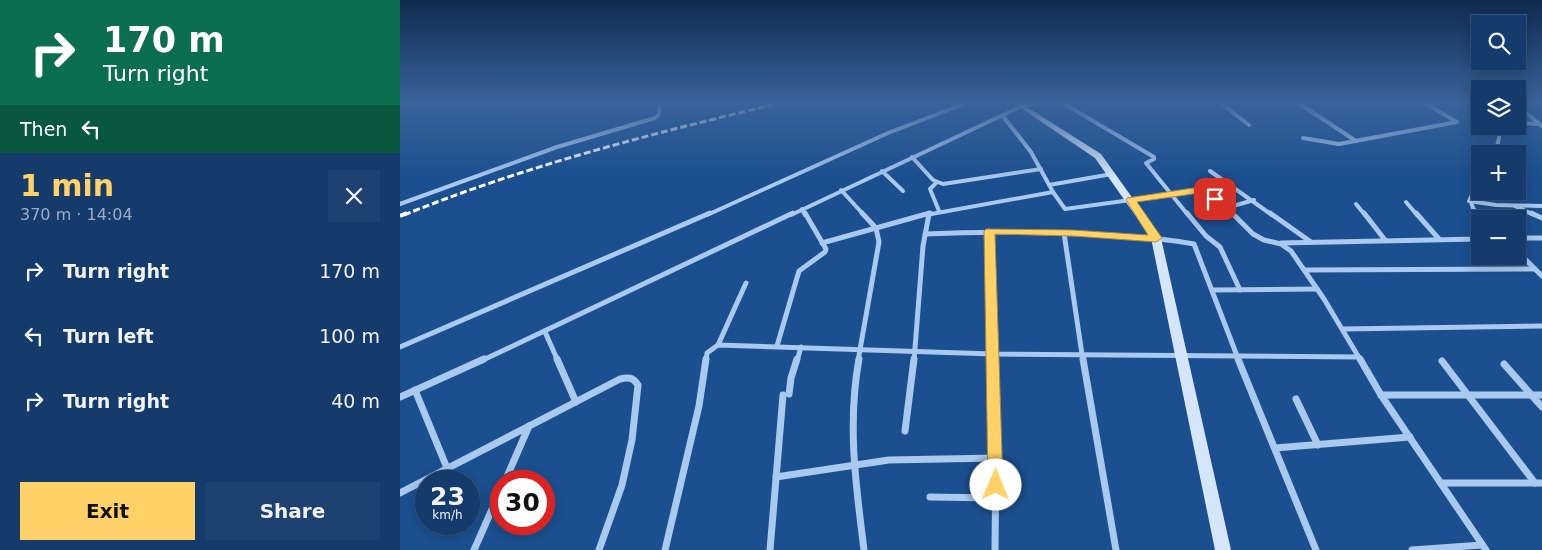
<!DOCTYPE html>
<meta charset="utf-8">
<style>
body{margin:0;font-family:"DejaVu Sans",sans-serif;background:#1d4271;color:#f1f3f6;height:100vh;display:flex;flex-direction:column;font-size:19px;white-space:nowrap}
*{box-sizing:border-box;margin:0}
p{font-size:16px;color:#9dadc1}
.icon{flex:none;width:28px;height:28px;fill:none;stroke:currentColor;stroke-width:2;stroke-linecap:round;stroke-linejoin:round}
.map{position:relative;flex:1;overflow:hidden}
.drawer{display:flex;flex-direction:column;background:#143b6b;width:400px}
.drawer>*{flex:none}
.top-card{background:#0b6e4f;color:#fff;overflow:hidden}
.fabs{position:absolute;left:1071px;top:15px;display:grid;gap:10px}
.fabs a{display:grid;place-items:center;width:55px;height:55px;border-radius:0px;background:#143b6b;box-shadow:0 2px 12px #0003,0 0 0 1px #33557e;font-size:25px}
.speed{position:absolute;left:15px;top:470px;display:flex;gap:10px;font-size:25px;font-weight:700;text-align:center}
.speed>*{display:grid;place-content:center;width:65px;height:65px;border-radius:50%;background:#143b6b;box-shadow:0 2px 12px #0003,0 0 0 1px #33557e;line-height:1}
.speed small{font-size:12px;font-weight:400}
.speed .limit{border:8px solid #d22;background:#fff;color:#111}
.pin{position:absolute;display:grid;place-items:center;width:42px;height:42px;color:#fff;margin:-21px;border-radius:10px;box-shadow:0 2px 8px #0006}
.me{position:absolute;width:55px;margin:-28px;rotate:1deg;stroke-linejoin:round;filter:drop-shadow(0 0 4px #0008)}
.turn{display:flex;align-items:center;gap:18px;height:105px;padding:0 20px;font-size:22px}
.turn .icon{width:65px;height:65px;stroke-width:2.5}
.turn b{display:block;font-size:35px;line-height:42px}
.then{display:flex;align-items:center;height:48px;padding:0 20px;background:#0003;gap:10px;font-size:19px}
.round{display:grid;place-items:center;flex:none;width:52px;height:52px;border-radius:0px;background:#1d4271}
.headline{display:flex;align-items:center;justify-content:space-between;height:85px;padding:0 20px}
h1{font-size:30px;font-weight:600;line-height:38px;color:#ffd166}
.cta{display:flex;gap:10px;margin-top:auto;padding:10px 20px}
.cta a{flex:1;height:58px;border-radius:0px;background:#ffd166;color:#111;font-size:20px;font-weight:600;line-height:58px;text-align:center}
.cta a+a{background:#1d4271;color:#f1f3f6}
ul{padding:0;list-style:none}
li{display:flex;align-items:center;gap:15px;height:65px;padding:0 20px}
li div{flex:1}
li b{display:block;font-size:19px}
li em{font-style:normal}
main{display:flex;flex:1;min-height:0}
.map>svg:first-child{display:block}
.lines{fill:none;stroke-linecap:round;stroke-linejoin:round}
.street-far2{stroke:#a9c9ee;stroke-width:4}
.street-far1{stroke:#a9c9ee;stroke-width:5}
.street{stroke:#a9c9ee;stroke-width:7}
.secondary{fill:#d6e6fa;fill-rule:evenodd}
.rail-far1{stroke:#fff;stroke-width:3;stroke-dasharray:7 3;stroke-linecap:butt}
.rail{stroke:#fff;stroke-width:4;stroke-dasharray:9 4;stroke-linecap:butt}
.route{fill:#ffd166;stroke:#a68842}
</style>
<main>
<section class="drawer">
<div class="top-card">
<div class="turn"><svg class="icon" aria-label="right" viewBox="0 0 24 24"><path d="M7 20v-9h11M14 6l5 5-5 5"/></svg><div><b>170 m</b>Turn right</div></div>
<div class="then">Then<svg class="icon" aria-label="left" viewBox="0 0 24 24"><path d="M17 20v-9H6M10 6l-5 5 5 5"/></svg></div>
</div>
<div class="headline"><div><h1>1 min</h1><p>370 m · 14:04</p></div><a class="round"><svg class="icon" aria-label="close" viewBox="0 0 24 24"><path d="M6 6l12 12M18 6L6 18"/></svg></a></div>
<ul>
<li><svg class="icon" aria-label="right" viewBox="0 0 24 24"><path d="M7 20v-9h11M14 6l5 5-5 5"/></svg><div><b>Turn right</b></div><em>170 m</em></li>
<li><svg class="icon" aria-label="left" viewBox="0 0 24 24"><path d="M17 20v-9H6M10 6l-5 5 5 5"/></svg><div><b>Turn left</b></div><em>100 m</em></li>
<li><svg class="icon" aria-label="right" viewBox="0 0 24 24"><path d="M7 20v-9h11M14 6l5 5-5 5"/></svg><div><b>Turn right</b></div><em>40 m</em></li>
</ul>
<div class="cta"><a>Exit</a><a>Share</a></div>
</section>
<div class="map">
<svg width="1142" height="550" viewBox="0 0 1142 550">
<rect width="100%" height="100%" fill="#1b4f8f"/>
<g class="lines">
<!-- street-far2 -->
<g class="street-far2">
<path d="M661,102L754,157V159L746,163L788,215"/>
<path d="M830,102L822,104L849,125"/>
<path d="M897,102L956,141"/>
<path d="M1118,106L1142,126"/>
<path d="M602,115L631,152L653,192L665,209L804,190L833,215"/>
<path d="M1118,123L1139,124"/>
<path d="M903,138L939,144L1057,122L1023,102"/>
<path d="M1093,154L1098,143L1101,126"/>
<path d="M512,157L533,180L543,184L641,169"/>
<path d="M482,171L503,191"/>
<path d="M810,171L872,215"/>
<path d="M537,182L530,189L539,211"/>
<path d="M649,185L712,174"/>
<path d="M441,190L464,215"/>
<path d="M1069,201L1096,205L1142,206"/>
<path d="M1006,202L1017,215"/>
<path d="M0,204L157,147L255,118L259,114L260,102"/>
<path d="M956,204L965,215"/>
<path d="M1115,206L1134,215"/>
<path d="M826,208L854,200"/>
<path d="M402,209L405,215"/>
<path d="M307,215L488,133L569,102"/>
<path d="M391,215L622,106L641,102"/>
<path d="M526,215L653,192"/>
<path d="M1078,215L1073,208L1070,199L1080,177"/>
</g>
<!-- street-far1 -->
<g class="street-far1">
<path d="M787,213L806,236L820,247L840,290"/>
<path d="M832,213L853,234L864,240L881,244L891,251L924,299L961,361"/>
<path d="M870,213L911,242"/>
<path d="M964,213L985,240"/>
<path d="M1016,213L1039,239"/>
<path d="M1077,213L1083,219"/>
<path d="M1131,213L1142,218"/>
<path d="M589,231L593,361"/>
<path d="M664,233L683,361"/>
<path d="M525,234C588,231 651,232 714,236C741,237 767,239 794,244L839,361"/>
<path d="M1118,238H1142"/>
<path d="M422,243L530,213"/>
<path d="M881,243L1080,239"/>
<path d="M1118,252L1142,276"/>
<path d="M905,270L1135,269"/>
<path d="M812,290L917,289"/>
<path d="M943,329L1142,326"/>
<path d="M145,332L158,361"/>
<path d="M318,345L346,283"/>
<path d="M377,346L399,271L425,252L426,249L405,213"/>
<path d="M0,347L310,213"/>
<path d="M81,361L393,213"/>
<path d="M306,361L307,353L318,345L593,354L959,357"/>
<path d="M397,361L401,347"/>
<path d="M458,361L479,242L476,228L462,213"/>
<path d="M514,361L523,246L529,214"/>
</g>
<!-- street -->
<g class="street">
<path d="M157,359L176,402"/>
<path d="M459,359C447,424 456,486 464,550"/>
<path d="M593,359L596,451L595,550"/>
<path d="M683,359L716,550"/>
<path d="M838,359L916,550"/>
<path d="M960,359L981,395L1086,550"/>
<path d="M1042,361L1135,483"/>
<path d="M1104,364L1142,407"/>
<path d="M15,390L47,468"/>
<path d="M389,394L391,378L397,359"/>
<path d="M981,395H1142"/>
<path d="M0,397L84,359"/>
<path d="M896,399L918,445"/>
<path d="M505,431L514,359"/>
<path d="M875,448L1010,437"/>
<path d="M376,477L489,460L596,458"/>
<path d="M105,481L129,426"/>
<path d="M1041,483H1142"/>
<path d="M0,493L220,379C228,377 233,377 238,385L232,440L222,485L199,550"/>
<path d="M530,497L595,498"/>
<path d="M74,550L101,489"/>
<path d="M265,550L299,406L306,359"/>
<path d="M370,550L383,395"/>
<path d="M1012,550L1082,545"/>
</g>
<!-- secondary -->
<path class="secondary" d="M612,102H619L701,154L761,238L831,550H815L751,238L695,158Z"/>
<!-- rail-far1 -->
<path class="rail-far1" d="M4,215C127,165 255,133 384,102"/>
<!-- rail -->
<path class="rail" d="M0,216L7,213"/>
</g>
<!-- sky -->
<linearGradient id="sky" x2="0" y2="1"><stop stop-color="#0f2b4f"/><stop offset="0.57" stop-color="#39639b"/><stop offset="1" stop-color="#39639b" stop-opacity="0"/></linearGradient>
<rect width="1142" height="179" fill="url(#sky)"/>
<!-- route -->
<path class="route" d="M800,187L808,189L820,199L819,201H812L800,193L737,202L762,238L756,242L673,236L595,234L603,485L601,490L596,492L590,490L588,485L584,231L586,229L673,230L748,235L726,200L727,198Z"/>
</svg>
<div class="fabs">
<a><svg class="icon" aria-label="search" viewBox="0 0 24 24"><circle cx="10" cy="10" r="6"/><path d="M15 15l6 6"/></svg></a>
<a><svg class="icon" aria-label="layers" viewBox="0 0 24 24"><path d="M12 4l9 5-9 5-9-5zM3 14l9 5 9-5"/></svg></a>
<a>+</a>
<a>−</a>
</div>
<div class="speed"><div>23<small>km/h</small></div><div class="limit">30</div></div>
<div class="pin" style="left:815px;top:199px;background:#d93025"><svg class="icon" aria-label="arrive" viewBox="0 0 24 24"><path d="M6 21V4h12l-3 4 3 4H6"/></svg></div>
<svg class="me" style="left:596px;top:485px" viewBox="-20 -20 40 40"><circle r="19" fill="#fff"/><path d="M0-13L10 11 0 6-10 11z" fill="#ffd166"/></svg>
</div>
</main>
